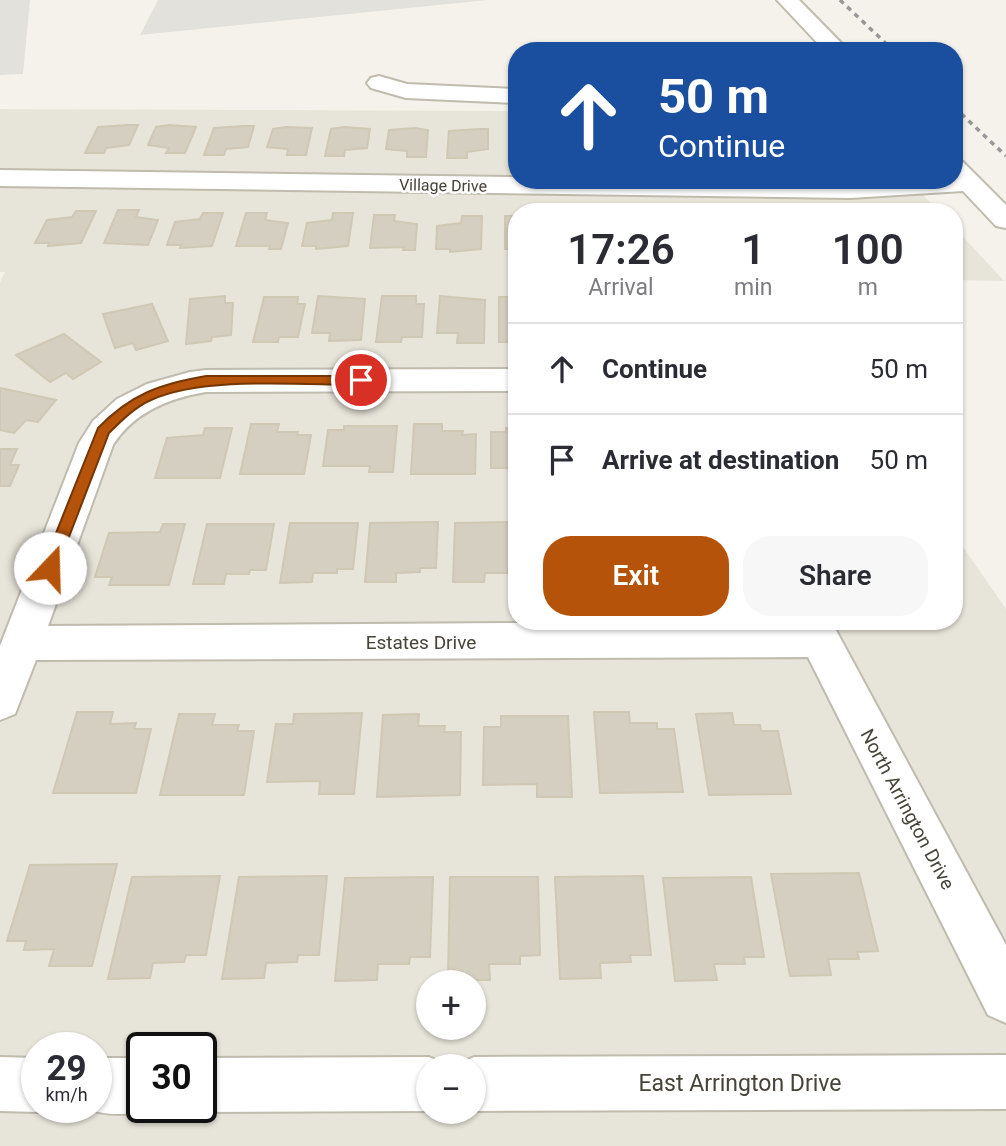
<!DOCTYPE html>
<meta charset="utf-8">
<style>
body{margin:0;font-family:Roboto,sans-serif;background:#f7f7f7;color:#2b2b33;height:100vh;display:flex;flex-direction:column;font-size:26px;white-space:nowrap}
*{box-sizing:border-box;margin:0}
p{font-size:23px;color:#7c7c81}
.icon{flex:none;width:38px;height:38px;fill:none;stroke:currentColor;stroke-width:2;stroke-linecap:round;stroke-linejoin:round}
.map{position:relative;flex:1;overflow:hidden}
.panel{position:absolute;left:508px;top:203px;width:455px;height:427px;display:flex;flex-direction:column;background:#fff;border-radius:28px;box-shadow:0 2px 5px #0004}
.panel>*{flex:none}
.top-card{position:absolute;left:508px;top:42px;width:455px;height:147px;border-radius:28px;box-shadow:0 2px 5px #0004;background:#1a4fa0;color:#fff;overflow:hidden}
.fabs{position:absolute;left:416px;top:970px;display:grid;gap:14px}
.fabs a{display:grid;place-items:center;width:70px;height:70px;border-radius:50%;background:#fff;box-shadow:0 2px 5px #0004;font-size:35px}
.speed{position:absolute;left:21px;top:1032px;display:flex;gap:14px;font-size:35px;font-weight:700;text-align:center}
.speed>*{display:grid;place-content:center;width:91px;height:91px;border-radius:50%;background:#fff;box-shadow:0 2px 5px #0004;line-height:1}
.speed small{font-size:18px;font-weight:400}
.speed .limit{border:4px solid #111;border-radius:10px;background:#fff;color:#111}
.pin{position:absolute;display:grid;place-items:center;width:60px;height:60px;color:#fff;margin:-30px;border:4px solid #fff;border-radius:50%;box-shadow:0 2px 7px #0007}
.me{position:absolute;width:77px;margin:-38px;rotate:21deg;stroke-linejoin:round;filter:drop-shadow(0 0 5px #0008)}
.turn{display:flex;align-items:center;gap:24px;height:147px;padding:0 35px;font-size:32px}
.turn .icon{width:91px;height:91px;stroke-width:2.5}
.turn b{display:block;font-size:49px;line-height:60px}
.eta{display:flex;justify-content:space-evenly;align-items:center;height:119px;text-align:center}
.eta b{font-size:42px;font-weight:600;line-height:49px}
.button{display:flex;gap:14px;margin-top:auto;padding:14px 35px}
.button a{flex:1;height:80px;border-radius:28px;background:#b45309;color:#fff;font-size:28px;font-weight:600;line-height:80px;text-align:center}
.button a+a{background:#f7f7f7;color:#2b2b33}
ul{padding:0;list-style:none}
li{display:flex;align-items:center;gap:21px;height:91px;padding:0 35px;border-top:2px solid #e1e1e2}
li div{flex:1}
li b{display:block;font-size:26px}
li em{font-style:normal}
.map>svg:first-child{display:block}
.residential{fill:#e7e4d9;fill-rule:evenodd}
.industrial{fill:#e3e1db}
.building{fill:#d4cfc0;stroke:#cfc8b4;stroke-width:2}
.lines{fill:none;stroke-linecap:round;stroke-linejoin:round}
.minor-casing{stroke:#bfbbad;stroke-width:4}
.minor{fill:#fff;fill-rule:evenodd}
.rail{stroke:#989898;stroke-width:3.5;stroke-dasharray:5 5;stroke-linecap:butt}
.route{fill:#b45309;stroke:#753606;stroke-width:2}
.labels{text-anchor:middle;stroke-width:5;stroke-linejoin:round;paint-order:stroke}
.far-street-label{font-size:16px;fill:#474339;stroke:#fff}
.street-label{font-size:19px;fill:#474339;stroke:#fff}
.near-street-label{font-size:23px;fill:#474339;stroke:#fff}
</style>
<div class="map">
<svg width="1006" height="1146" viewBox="0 0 1006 1146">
<rect width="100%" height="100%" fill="#f4f2ea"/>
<!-- residential -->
<g class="residential">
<path d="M0,109L516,111V180H909L939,212H516V621H954V534L1006,609V1146H0V282L5,272H0ZM429,982H474V1027H429ZM37,1048H96V1108H37ZM142,1048H201V1108H142ZM429,1066H474V1111H429Z"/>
<path d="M954,227L1004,281L954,280Z"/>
</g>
<!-- industrial -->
<g class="industrial">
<path d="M0,0H30L23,74L0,75Z"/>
<path d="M158,0H488L140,35Z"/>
</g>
<!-- building -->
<g class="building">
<path d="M128,125H138L129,145L106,148L104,153H85L98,127Z"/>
<path d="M169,125L196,127L185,153H166L169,148L148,145L156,127Z"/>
<path d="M244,126H254L248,147L226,149L224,155H204L214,128Z"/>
<path d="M286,127L312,128L306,155H287L288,149L267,147L273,129Z"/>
<path d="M344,127L370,129L367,148L345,150L344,156H325L331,129Z"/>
<path d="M415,128L428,130L426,157H407V151L386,149L389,130Z"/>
<path d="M479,129H488V149L467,152V158H447L449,131Z"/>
<path d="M118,210H139L136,217L158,220L148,245L104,243Z"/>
<path d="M76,211H96L81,243L48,246L49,243H35L47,220L72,217Z"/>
<path d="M203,213H223L212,246L180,248L181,245H167L175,222L200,219Z"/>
<path d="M246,213H267L265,220L288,223L281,249H269L270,246H236Z"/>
<path d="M333,213H353L348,246L316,249V246H302L307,223L332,220Z"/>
<path d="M374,215H395L394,221L417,224L415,250H403L404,247L370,248Z"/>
<path d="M462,216H482L481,249L450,252V249H436L437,226L461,223Z"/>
<rect x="505" y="216" width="11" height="33"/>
<path d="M225,296V303H233L231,335L212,337L211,341L186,344L190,299Z"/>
<path d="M318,296L365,299L361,340L329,341L330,333H312Z"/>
<path d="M382,296H416V304H424L422,337H402L401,342H376Z"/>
<path d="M440,296L485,300L484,343H457L458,333H437Z"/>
<path d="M264,297H298L297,304H305L298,337H279L278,342H253Z"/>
<rect x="499" y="297" width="17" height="45"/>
<path d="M152,304L168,341L136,350L133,343L115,348L103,314Z"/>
<path d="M64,334L101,362L73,379L66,373L50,382L16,355Z"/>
<path d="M0,388L56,400L38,422L26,420L14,433L0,430Z"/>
<path d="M251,424H279L277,432H298L297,435H311L304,474H240Z"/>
<path d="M414,424H442V431H463L462,435L476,434L475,474H411Z"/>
<path d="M344,426H397L393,472H369L370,466H323L328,430H344Z"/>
<path d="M205,428H232L220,478H155L167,438L203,435Z"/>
<path d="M506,428H516V468H491V432H506Z"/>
<path d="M0,449H17L10,465H19L10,486H0Z"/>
<path d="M438,522L436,568H420V572L396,573V582H365L370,523Z"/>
<path d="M516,522V568H508V573H485L484,582H453L455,523Z"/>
<path d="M290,523H358L353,569H337V573H313L312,582L280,583Z"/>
<path d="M163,524H185L169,585H109L112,577H95L109,533L160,532Z"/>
<path d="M207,524H274L266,570H250L249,574H226L224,584H193Z"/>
<path d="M77,712H113L110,724L136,723L134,729H151L136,793H53Z"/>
<path d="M594,712H629L630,723H657V729H674L683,792L600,793Z"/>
<path d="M362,713L354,794H319L320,781L267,782L276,724H293L294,714Z"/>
<path d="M732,713L734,725H760L761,731H778L791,794L709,795L696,714Z"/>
<path d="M179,714H215L212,725H239L237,731H254L244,795H160Z"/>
<path d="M419,714L418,726H445L444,732H461L460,795L377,797L383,715Z"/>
<path d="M501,716H568L572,797H537V784L483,785L484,727H501Z"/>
<path d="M117,864L92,966H49L54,949L24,950L26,941H7L30,865Z"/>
<path d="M859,873L878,951L857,952L859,959H828L831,975L790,976L771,874Z"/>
<path d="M220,876L206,955H186L184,962L153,963L150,978L108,979L132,877Z"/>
<path d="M327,876L319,955H298L297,962L266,963L264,978L222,979L239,877Z"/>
<path d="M643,876L651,955H630L631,962L600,963L601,978L560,979L555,877Z"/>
<path d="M433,877L430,957H410L409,964H378L377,980L335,981L345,878Z"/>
<path d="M450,877H538L540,955L520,956V964H489L490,980H448Z"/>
<path d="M751,877L764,957H744L745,964H714L717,980L675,981L663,878Z"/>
</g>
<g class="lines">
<!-- minor casing -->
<g class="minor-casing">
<g id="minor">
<path d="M777,0H799L849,51H825Z"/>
<path d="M379,76L407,84L516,89V103L406,98L371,88L367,83L371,78Z"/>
<path d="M954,159L963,162L1006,205V228L996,226L963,191L850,198L0,186V170L516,177V180H954Z"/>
<path d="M516,369V391L206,392C169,398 134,412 113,445L48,626L831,621L1006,945V1023L988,1015L808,657L36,660L15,714L0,720V646L79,443L93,421L117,399L147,384L190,372L206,370Z"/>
<path d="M1006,1055V1109L474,1111V1066H454L474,1057Z"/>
<path d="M0,1057L37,1058V1108H48L37,1112L0,1111Z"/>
<path d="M429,1057L449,1066H429V1111L201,1112L190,1108H201V1058Z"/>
<path d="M96,1058H142V1108H153C134,1116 104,1116 85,1108H96Z"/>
</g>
</g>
<!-- minor -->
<use href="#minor" class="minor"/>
<!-- rail -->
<g class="rail">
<path d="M840,0L894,51"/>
<path d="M954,107L1006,156"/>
</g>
</g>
<!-- route -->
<path class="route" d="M206,376H361L368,380L361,385C301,385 205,376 151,400C135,407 121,421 109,433L57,568L55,573H44L42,568L98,428C131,394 160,384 206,376Z"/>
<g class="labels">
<!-- far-street labels -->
<g class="far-street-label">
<text transform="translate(443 185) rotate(1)" y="6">Village Drive</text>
</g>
<!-- street labels -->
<g class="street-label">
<text x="421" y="649">Estates Drive</text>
<text transform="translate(908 809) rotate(62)" y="7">North Arrington Drive</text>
</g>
<!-- near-street labels -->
<g class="near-street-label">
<text x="740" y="1091">East Arrington Drive</text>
</g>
</g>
</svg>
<div class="fabs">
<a>+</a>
<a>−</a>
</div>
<div class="speed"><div>29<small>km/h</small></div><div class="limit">30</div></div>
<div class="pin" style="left:361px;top:380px;background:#d93025"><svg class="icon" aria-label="arrive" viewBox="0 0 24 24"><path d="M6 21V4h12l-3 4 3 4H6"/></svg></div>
<svg class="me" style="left:50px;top:568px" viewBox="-20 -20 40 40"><circle r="19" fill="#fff"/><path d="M0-13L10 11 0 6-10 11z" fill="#b45309"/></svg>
<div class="top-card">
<div class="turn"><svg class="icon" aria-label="ahead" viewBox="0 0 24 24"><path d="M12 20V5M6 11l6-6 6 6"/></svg><div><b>50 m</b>Continue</div></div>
</div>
<section class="panel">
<div class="eta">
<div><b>17:26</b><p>Arrival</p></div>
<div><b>1</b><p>min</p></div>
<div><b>100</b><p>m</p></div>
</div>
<ul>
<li><svg class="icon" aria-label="ahead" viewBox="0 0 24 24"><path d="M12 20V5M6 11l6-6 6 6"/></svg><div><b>Continue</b></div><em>50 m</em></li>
<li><svg class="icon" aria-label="arrive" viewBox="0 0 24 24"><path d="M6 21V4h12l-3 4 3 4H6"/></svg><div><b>Arrive at destination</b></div><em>50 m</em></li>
</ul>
<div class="button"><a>Exit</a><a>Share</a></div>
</section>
</div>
